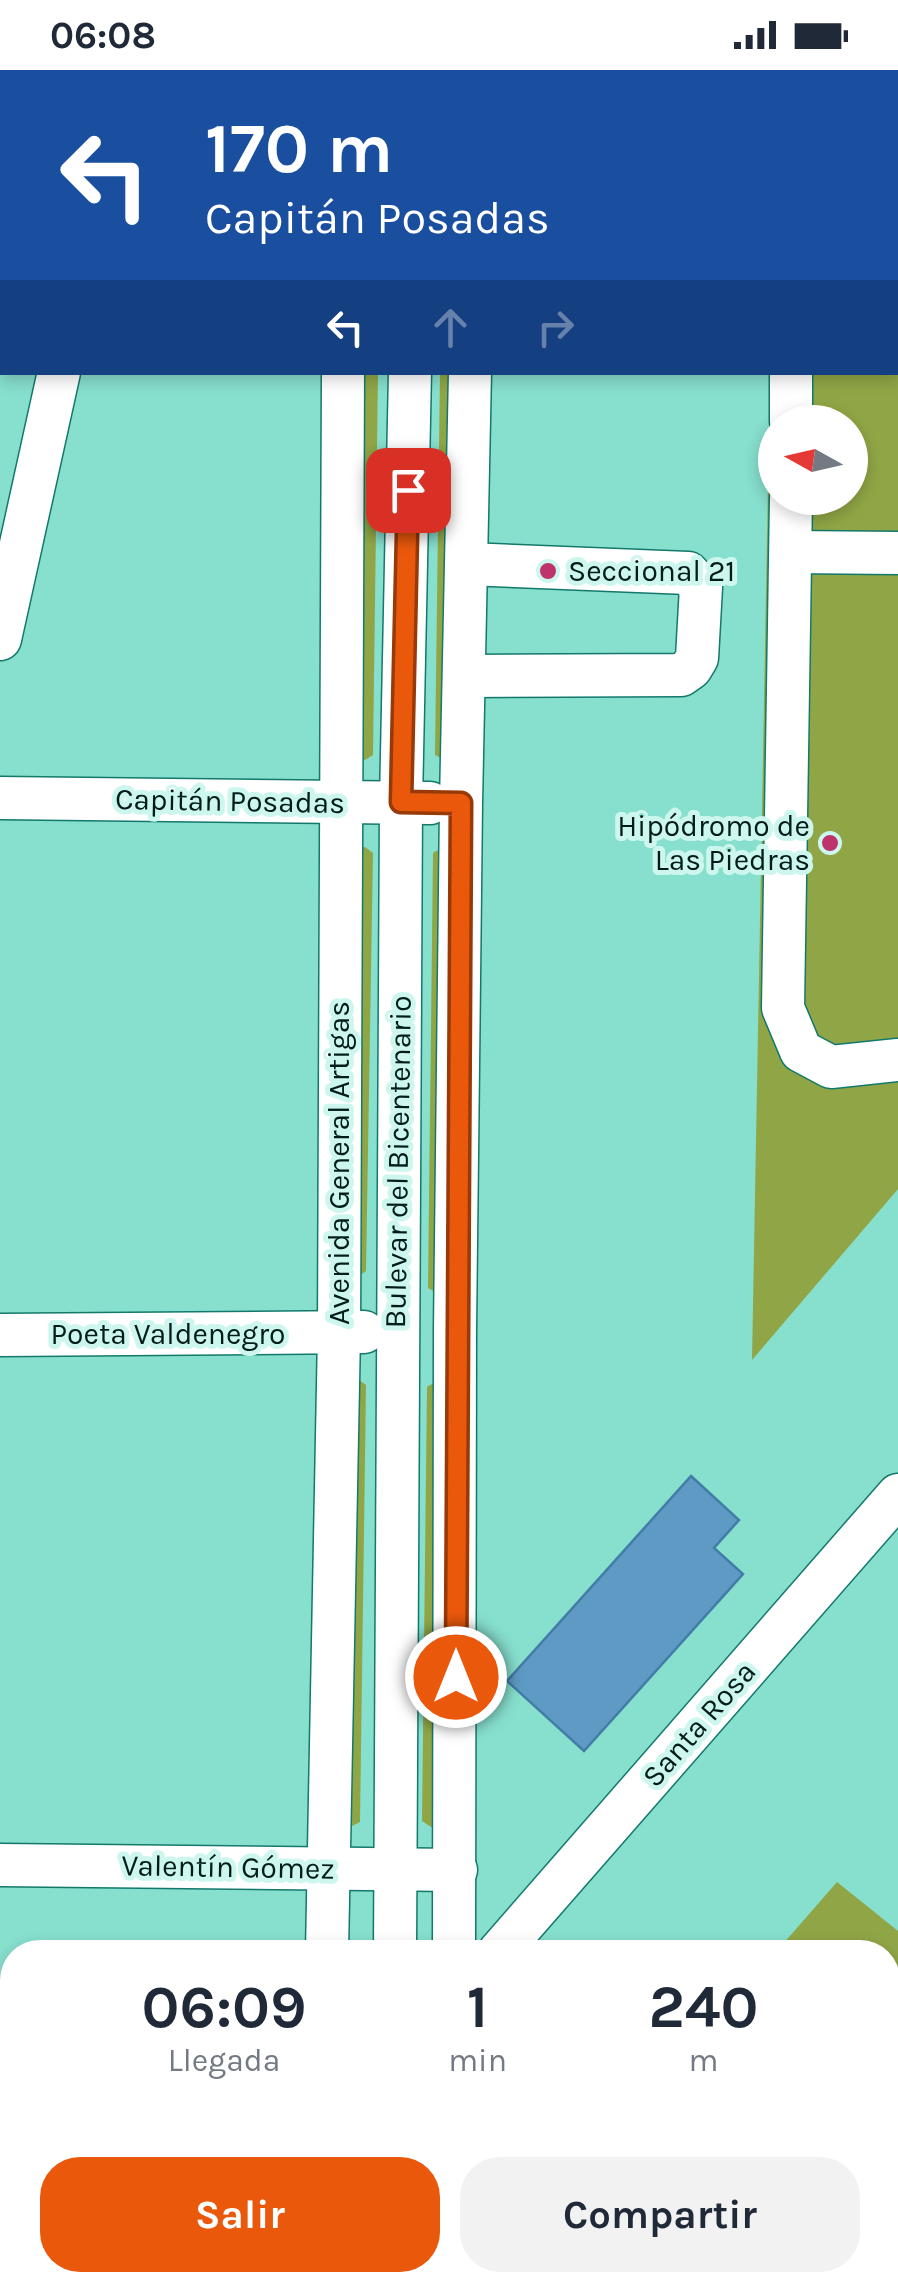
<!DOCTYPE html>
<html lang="es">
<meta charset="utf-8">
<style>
body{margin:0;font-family:Karla,sans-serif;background:#f2f2f3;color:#1f2937;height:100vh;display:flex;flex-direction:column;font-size:38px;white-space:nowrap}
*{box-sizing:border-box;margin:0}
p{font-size:32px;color:#747a83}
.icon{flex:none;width:55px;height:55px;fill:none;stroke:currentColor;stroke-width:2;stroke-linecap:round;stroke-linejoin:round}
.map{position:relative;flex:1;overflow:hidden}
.side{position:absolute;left:0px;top:1870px;width:900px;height:352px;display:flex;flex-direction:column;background:#fff;border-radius:40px 40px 0 0;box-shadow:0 5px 15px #0003}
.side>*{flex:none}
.top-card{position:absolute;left:0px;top:0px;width:900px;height:305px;box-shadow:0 5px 15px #0003;background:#1a4fa0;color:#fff;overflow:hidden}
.needle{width:65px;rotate:278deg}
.fabs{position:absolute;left:758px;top:335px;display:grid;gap:20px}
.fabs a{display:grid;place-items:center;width:110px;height:110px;border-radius:50%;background:#fff;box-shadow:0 5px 15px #0003;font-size:50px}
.pin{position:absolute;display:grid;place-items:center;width:85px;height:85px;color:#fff;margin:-42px;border-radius:20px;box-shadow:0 5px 15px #0006}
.me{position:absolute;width:110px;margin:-55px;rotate:0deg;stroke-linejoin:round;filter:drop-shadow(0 0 8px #0008)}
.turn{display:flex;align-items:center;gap:35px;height:210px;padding:0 40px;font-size:45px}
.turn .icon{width:130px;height:130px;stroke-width:2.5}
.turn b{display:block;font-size:70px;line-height:85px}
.lanes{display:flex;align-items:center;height:95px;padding:0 40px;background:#0003;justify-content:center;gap:50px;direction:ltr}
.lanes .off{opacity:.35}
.eta{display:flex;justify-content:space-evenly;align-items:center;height:170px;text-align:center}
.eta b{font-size:60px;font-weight:700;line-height:70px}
.cta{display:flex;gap:20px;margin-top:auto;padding:20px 40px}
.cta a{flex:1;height:115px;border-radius:40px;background:#ea580c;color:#fff;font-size:40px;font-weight:700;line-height:115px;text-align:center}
.cta a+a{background:#f2f2f3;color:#1f2937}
.status{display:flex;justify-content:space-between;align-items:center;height:70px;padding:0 50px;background:#fff;direction:ltr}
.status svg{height:28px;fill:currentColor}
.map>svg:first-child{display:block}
.built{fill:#70d5c3}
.green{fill:#90a646;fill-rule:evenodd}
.building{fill:#5e9ac4;stroke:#417da6;stroke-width:2.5}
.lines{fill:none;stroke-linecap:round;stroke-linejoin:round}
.minor-casing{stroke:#12796b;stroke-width:45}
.minor{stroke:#fff;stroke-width:42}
.route-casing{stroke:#983908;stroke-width:25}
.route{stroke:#ea580c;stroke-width:18}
.poi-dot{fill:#be336b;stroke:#cdf7ee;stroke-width:4}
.labels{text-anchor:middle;stroke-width:10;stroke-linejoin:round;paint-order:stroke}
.poi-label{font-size:30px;fill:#021d19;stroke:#cdf7ee;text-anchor:start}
.street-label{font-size:30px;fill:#021d19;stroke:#cdf7ee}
</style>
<div class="status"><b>06:08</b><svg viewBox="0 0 49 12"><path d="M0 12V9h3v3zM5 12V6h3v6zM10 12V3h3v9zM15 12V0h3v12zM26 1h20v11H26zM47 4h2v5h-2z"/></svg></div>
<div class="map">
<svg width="898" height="2221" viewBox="0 0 898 2221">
<rect width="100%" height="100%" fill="#87dfce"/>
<!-- built -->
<rect class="built" x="490" y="2210" width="75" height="11"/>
<!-- green -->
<g class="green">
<path d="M615,0H898V1119L752,1290L770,303L898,302V2ZM775,352H850V428H775Z"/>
<path d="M363,303H378L373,685L365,690L361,689Z"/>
<path d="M440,303H457L444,690L435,685Z"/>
<path d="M365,777L373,783L366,1201L359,1206L360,778Z"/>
<path d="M441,778L435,1222L428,1218L433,783Z"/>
<path d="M359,1310L366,1315L360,1752L352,1756L347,1755Z"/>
<path d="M437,1311L436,1755L431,1757L422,1751L427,1317Z"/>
<path d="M837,1812L898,1861V2190L888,2203V1882H776Z"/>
<path d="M788,2210H881L872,2221H802Z"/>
</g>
<!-- building -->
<path class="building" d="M691,1406L739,1450L714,1478L743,1504L584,1681L507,1611Z"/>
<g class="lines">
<!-- minor casing -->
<g class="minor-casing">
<g id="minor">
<path d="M52,0L58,2"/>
<path d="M672,0L675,2"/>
<path d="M346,2V0"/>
<path d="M416,2V0"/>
<path d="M475,2V0"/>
<path d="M556,2L567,0"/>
<path d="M791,302V352"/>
<path d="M791,428L783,938L801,981L831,997L898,990"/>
<path d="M791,482L898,483"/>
<path d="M0,569L59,302"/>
<path d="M465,606L681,605L691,598L697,588L701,517L688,503L467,494"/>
<path d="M0,728L430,733"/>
<path d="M0,1265L364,1262"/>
<path d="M0,1795L456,1800"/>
<path d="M327,1882L339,1263L343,302"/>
<path d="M395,1882L401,732L410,302"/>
<path d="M454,1882L455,1260L461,733L470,302"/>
<path d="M499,1882L898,1425"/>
<path d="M439,2210L445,2221"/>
<path d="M353,2221L354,2210"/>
</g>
</g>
<!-- minor -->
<use href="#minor" class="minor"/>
</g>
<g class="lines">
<!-- route casing -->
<g class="route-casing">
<path id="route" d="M408,420L401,732L461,733L456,1607"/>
</g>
<!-- route -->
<use href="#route" class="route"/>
</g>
<!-- markers -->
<g class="poi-dot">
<circle cx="548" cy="501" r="10"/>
<circle cx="830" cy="773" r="10"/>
</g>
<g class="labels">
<!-- poi labels -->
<g class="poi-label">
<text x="568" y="511">Seccional 21</text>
<text x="810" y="766" text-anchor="end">Hipódromo de<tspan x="810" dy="34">Las Piedras</tspan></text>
</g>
<!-- street labels -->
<g class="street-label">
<text transform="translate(230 731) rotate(1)" y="10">Capitán Posadas</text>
<text transform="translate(398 1092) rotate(-89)" y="10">Bulevar del Bicentenario</text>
<text transform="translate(339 1093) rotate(-90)" y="10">Avenida General Artigas</text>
<text x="168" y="1274">Poeta Valdenegro</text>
<text transform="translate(699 1654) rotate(-49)" y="10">Santa Rosa</text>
<text transform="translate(228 1797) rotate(1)" y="10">Valentín Gómez</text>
</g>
</g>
</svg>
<div class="fabs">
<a><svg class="needle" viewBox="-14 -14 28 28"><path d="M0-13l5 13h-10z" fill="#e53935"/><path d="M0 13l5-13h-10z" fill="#747a83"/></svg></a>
</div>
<div class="pin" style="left:408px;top:420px;background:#d93025"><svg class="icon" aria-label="arrive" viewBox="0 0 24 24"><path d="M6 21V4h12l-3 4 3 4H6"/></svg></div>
<svg class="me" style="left:456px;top:1607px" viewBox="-20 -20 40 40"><circle r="17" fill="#ea580c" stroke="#fff" stroke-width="3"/><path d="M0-11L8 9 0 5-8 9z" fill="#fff"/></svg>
<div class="top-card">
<div class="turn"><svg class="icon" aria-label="left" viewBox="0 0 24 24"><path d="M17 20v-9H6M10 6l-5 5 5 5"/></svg><div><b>170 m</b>Capitán Posadas</div></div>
<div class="lanes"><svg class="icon" aria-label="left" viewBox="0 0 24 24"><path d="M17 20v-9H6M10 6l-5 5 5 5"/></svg><svg class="icon off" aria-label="ahead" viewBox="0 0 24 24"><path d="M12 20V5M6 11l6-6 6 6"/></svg><svg class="icon off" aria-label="right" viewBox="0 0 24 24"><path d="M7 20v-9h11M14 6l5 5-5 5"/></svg></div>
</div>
<section class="side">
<div class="eta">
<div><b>06:09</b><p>Llegada</p></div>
<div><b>1</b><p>min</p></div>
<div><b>240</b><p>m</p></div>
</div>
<div class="cta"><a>Salir</a><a>Compartir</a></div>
</section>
</div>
